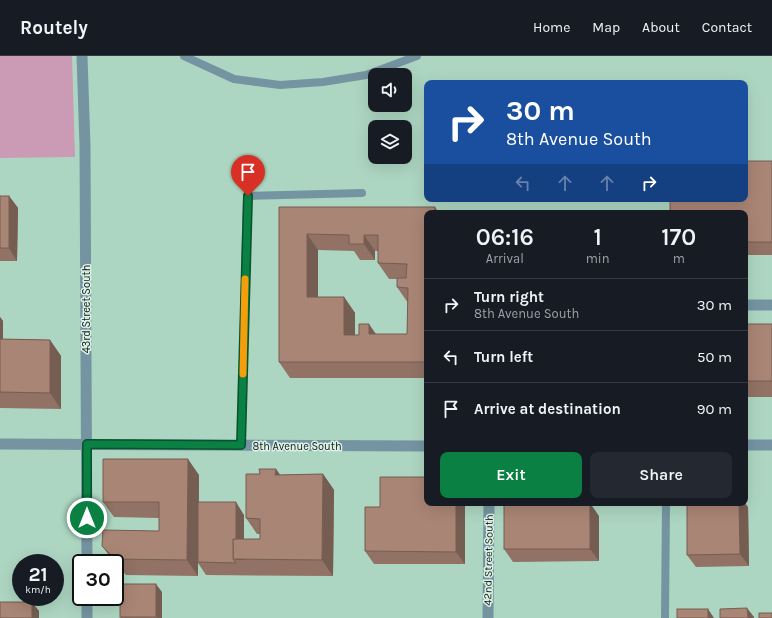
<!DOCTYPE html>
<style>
body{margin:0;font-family:Karla,sans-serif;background:#242831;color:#f1f3f6;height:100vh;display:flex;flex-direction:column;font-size:15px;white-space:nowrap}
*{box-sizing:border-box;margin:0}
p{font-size:13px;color:#9ea1a6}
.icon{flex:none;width:22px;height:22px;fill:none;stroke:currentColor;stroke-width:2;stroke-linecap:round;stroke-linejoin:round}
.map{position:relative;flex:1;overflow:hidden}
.sheet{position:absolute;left:424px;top:154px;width:324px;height:296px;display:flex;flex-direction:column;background:#171b24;border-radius:8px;box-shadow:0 4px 16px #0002}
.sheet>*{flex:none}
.top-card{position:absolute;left:424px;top:24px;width:324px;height:122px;border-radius:8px;box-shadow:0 4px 16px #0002;background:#1a4fa0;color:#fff;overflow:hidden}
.fabs{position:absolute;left:368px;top:12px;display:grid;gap:8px}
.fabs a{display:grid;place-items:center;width:44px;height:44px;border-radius:8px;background:#171b24;box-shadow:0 4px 16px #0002;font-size:20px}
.speed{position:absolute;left:12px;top:498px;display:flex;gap:8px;font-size:20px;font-weight:700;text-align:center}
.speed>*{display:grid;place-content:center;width:52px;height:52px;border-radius:50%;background:#171b24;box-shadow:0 4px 16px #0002;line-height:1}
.speed small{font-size:10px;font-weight:400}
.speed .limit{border:2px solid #111;border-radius:6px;background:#fff;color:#111}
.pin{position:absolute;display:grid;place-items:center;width:34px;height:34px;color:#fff;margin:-41px -17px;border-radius:50% 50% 50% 0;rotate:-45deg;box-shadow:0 0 4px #0007}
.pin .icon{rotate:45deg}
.me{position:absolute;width:44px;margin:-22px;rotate:0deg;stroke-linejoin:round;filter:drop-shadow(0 0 3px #0008)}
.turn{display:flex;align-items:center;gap:14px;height:84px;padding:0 16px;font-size:18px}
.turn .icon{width:52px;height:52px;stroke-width:2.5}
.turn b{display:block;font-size:28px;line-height:34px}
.lanes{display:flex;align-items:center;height:38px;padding:0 16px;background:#0003;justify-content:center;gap:20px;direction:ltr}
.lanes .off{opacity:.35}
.eta{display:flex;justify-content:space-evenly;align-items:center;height:68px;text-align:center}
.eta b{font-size:24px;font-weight:600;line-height:28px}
.primary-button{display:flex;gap:8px;margin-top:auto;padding:8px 16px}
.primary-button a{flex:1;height:46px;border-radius:8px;background:#0b8043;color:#fff;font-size:16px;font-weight:600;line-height:46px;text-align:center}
.primary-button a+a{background:#242831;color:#f1f3f6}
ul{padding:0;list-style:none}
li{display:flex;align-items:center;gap:12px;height:52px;padding:0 16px;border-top:1px solid #363941}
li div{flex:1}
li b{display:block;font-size:15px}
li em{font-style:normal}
header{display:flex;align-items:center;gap:24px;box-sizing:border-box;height:56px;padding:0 20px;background:#171b24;border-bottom:1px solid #363941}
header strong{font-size:19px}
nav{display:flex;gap:22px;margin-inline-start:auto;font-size:14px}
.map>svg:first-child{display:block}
.park{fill:#cb9ab5}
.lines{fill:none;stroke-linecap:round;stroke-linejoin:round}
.service{stroke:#7594a1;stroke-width:8}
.minor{stroke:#7594a1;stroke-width:11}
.wall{fill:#917265;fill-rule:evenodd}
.shaded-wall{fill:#765d52}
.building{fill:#a98575;stroke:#765d52;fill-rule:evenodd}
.route-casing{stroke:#07532c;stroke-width:10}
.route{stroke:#0b8043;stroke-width:7}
.slow{stroke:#f59e0b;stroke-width:7}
.labels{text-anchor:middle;stroke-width:3;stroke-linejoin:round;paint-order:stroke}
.street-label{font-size:11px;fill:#0c1b14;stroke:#ddf1e7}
</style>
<header>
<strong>Routely</strong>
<nav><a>Home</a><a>Map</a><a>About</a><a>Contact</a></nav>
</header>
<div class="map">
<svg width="772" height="562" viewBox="0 0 772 562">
<rect width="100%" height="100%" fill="#add6c2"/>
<!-- park -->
<path class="park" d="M0,0H72L75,101L0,102Z"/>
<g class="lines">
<!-- service -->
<g class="service">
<path d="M184,0L234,23L280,29L323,26L366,19L417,0"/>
<path d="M241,389L247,140L362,137"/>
<path d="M665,562L666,447"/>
</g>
<!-- minor -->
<g class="minor">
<path d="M82,0L85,90L87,507"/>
<path d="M745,249H772"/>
<path d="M0,388L427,390"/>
<path d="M745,389H772"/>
<path d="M87,562V541"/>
<path d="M488,562L489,447"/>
</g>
</g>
<!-- wall -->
<g class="wall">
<path d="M772,105V199H745V157Z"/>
<path d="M0,140H9L18,152L17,205H0Z"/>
<path d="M279,151L427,157V322H290L279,306ZM318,194L354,195L360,204H375V195H378V207L389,223H397V231L408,247L407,278H376L355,279V257L344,241H318Z"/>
<path d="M0,261L3,265V283L50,284L61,300V353L0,352Z"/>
<rect x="745" y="268" width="27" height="73"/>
<path d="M276,413L280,419L323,418L334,434L333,520L206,519L198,507V520L126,519L114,506L102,490L159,475V462L114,461L103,446L199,419V446L244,459V483H260V478H257L246,462L260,418Z"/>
<path d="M427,447H465V508H374L365,495L380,451Z"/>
<path d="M748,451L749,510L696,511L687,499Z"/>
<path d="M599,460V505L513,506L504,493Z"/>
<path d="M162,536V562H121L120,561Z"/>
</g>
<!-- shaded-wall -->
<g class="shaded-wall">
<path d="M9,140L18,152L17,205L9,192Z"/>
<path d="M435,151L439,157H435Z"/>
<path d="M307,178L318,194V257L307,241Z"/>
<path d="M364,179L375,195V204L364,188Z"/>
<path d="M344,241L355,257V294L344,279Z"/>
<path d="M0,261L3,265V299L0,295Z"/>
<path d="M369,268L380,284L369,278Z"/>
<path d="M50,284L61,300V353L50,337Z"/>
<path d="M188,403L199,419L198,506V520L187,504Z"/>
<path d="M276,413L287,429L275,419Z"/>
<path d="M323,418L334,434L333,520L322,504Z"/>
<path d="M236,446L244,459V504H236Z"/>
<path d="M456,447H465V508L456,496Z"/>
<path d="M590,447L599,460V505L590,493Z"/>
<path d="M739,447H745L748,451L749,510L740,498Z"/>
<path d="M156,528L162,536V562H157L156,561Z"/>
<path d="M32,546L39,555V562H32Z"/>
<path d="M747,552L754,561V562H748Z"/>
<path d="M708,553L714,562H708Z"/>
</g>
<!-- building -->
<g class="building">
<path d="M745,105H772V186H745V157H670V143H745Z"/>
<rect x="0" y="140" width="9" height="52"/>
<path d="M279,151H435V157H427V306H279ZM307,178L349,179V188H364V179H378V207L407,208L406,222H397V231L408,232L407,278H369V268H359V279H344V241H307Z"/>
<rect x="745" y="268" width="27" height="57"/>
<path d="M0,283L50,284V337L0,336Z"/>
<path d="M103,403H188L187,504L115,503L102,490L103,474L159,475V446H103Z"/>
<path d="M259,413H276L275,419L323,418L322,504L233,503V483H260V463L246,462V418H260Z"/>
<path d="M380,421H427V447H456V496L365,495V451H380Z"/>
<path d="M198,446H236V483H233V503L236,507L198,506Z"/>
<rect x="504" y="447" width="86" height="46"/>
<path d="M687,447H739L740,498L687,499Z"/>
<rect x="120" y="528" width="36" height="33"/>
<rect x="0" y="546" width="32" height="16"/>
<path d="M747,552L748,562H720V553Z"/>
<rect x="677" y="553" width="31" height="9"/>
<rect x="759" y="557" width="13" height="5"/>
</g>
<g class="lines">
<!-- route casing -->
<g class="route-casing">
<path id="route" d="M87,462V388L241,389L248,140"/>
</g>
<!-- route -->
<use href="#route" class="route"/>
<!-- slow -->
<path class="slow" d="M243,318L245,223"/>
</g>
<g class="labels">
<!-- street labels -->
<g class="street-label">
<text transform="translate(86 253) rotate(-90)" y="4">43rd Street South</text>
<text x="297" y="394">8th Avenue South</text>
<text transform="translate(488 504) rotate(-89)" y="4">42nd Street South</text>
</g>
</g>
</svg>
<div class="fabs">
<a><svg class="icon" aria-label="sound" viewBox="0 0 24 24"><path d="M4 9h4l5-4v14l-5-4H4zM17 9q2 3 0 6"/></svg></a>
<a><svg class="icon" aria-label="layers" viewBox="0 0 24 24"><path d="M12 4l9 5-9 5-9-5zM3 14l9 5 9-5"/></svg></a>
</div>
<div class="speed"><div>21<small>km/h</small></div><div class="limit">30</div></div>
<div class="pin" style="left:248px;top:140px;background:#d93025"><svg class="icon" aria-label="arrive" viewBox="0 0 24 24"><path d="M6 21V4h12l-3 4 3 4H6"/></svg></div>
<svg class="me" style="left:87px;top:462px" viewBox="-20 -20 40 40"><circle r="17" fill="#0b8043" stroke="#fff" stroke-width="3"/><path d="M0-11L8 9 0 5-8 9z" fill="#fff"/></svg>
<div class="top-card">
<div class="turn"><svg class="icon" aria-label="right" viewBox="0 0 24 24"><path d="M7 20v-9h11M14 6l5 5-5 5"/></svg><div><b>30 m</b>8th Avenue South</div></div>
<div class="lanes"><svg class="icon off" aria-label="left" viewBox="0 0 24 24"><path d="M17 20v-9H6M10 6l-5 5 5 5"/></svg><svg class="icon off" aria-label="ahead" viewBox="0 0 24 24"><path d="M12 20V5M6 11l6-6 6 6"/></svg><svg class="icon off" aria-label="ahead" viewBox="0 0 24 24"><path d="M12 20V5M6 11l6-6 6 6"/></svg><svg class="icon" aria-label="right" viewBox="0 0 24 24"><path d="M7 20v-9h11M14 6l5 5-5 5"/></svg></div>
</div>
<section class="sheet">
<div class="eta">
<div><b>06:16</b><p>Arrival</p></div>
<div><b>1</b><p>min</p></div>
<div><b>170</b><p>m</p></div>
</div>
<ul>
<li><svg class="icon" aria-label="right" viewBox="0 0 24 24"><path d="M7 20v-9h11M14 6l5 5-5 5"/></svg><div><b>Turn right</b><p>8th Avenue South</p></div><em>30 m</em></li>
<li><svg class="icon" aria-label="left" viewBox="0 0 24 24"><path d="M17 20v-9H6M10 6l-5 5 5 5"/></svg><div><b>Turn left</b></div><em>50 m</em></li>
<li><svg class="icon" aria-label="arrive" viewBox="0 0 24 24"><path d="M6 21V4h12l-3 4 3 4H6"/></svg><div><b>Arrive at destination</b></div><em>90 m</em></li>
</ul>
<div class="primary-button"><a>Exit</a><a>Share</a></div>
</section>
</div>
